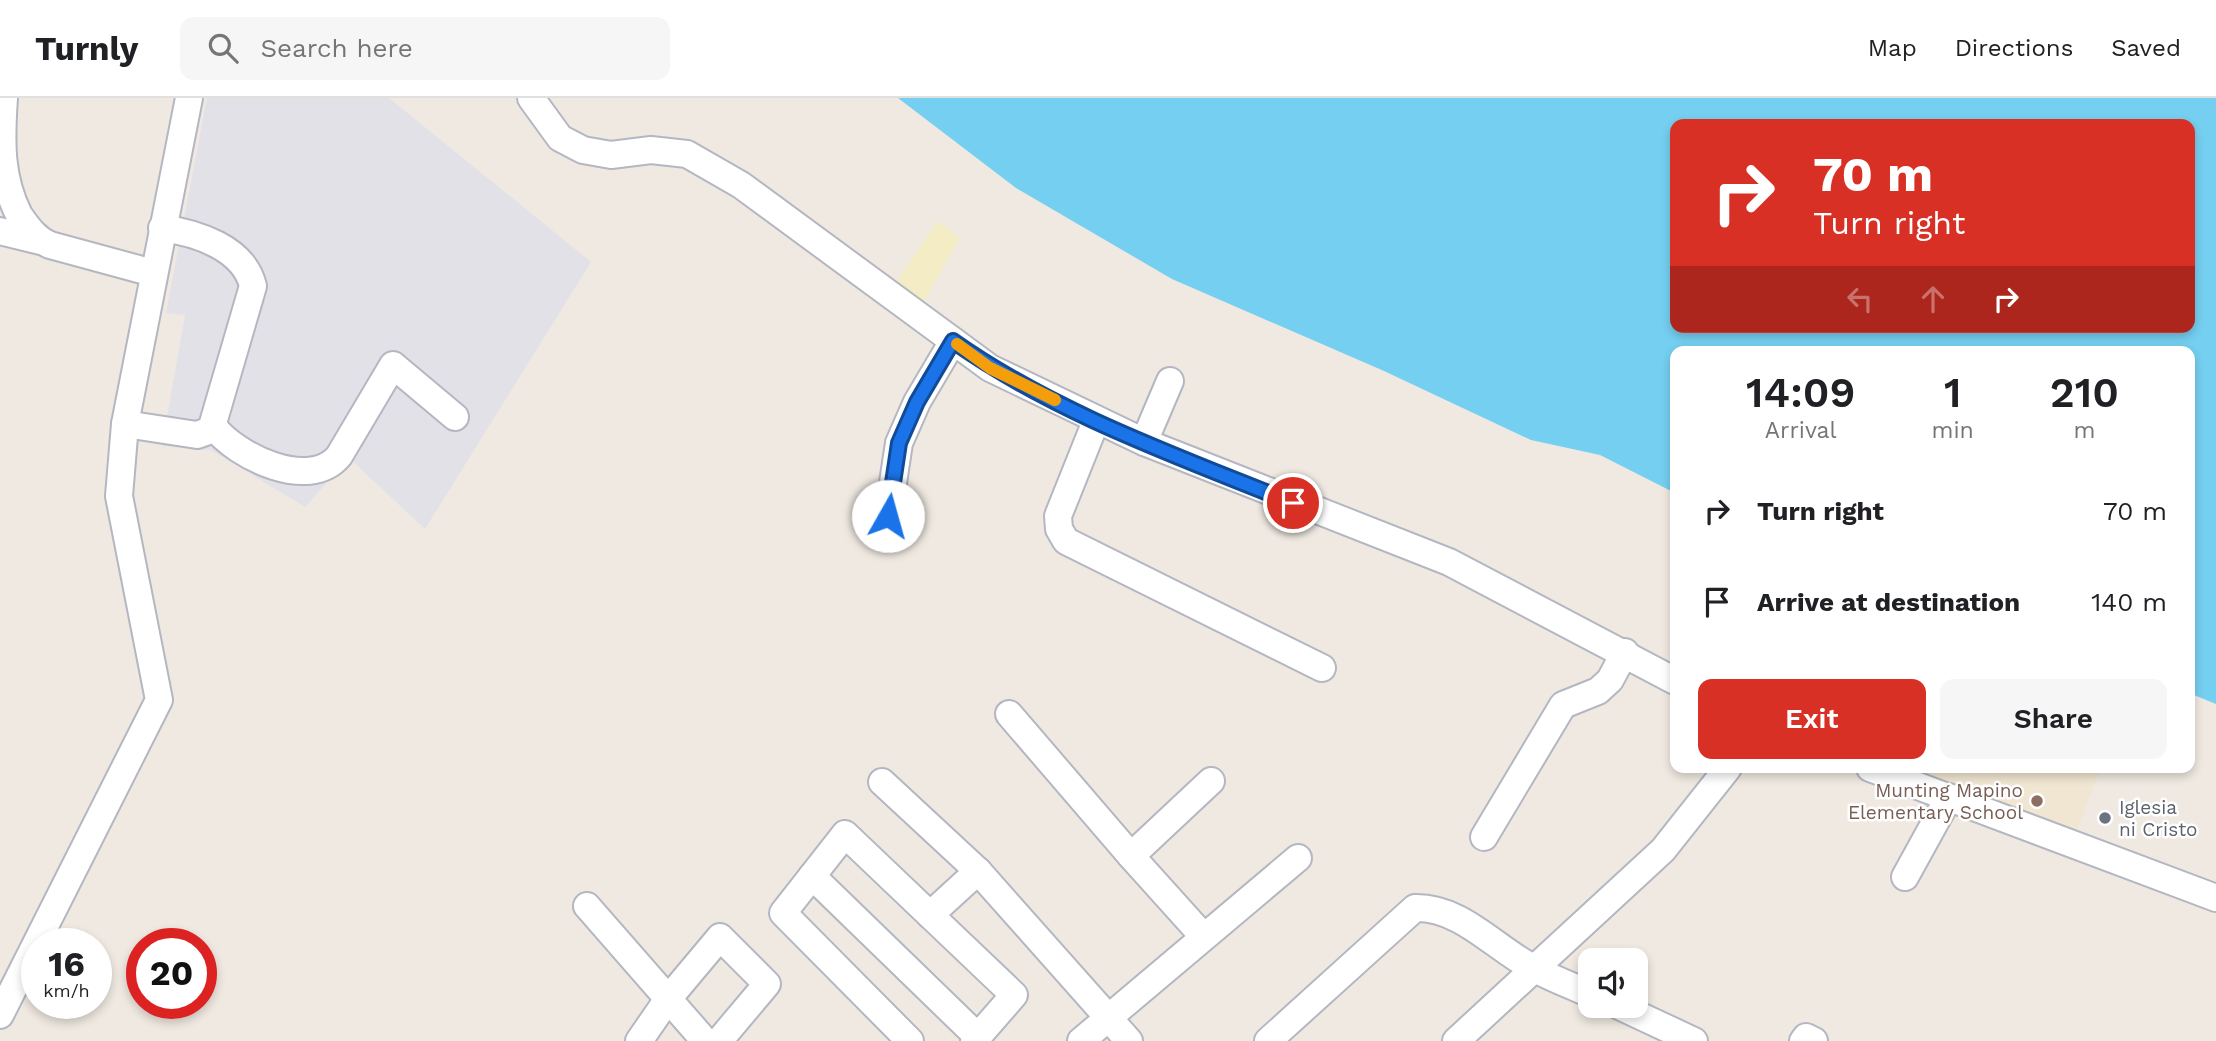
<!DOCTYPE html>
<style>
body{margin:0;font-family:"Work Sans",sans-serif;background:#f6f6f6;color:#202124;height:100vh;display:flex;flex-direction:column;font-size:26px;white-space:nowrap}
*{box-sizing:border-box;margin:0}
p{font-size:23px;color:#757577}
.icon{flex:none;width:38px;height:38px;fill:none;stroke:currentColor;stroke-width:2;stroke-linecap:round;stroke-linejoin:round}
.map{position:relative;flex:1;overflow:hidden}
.panel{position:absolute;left:1670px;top:248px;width:525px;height:427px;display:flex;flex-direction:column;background:#fff;border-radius:14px;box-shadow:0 4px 10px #0003}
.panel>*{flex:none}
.banner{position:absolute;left:1670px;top:21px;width:525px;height:214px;border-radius:14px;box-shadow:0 4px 10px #0003;background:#d93025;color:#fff;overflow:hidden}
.tools{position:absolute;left:1578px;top:850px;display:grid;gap:14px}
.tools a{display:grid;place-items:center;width:70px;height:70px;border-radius:14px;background:#fff;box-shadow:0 4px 10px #0003;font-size:35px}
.speed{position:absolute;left:21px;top:830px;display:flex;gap:14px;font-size:35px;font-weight:700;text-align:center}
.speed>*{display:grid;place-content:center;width:91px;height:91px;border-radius:50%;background:#fff;box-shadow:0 4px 10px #0003;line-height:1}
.speed small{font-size:18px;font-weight:400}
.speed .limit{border:10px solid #d22;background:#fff;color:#111}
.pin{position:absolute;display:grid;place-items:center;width:60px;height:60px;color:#fff;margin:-30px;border:4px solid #fff;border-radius:50%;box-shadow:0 2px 7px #0007}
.me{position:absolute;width:77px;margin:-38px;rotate:7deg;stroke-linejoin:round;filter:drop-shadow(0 0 5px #0008)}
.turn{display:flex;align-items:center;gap:24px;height:147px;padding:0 28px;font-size:32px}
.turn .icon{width:91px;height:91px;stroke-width:2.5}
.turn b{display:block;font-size:49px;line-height:60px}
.lanes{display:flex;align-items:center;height:66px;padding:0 28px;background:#0003;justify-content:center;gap:35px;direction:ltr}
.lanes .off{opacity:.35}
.eta{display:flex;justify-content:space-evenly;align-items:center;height:119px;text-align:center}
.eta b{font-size:42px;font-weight:600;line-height:49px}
.button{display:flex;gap:14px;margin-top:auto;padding:14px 28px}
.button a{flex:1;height:80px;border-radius:14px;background:#d93025;color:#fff;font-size:28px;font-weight:600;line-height:80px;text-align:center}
.button a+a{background:#f6f6f6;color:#202124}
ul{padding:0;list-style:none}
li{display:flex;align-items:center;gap:21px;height:91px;padding:0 28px}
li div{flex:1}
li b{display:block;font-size:26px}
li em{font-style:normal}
header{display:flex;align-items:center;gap:42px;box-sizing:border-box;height:98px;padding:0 35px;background:#fff;border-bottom:2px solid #e0e0e0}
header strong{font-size:33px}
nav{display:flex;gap:38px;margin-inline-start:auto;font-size:24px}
.search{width:490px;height:63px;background:#f6f6f6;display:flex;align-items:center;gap:18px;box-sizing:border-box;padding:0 24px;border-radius:14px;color:#757577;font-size:26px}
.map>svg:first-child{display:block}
.industrial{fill:#e3e1e8}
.education{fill:#f0e6d1}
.sand{fill:#f3ecc5}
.water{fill:#75cff0;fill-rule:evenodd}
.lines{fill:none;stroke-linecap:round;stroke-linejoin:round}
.minor-casing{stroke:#b4b7c1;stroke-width:30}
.minor{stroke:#fff;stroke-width:26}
.route-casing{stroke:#114b97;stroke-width:18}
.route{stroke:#1a73e8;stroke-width:12}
.slow{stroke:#f59e0b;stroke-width:12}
.education-dot{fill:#8d6e63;stroke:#fff;stroke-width:2.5}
.worship-dot{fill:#6b7280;stroke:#fff;stroke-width:2.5}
.labels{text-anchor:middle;stroke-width:5;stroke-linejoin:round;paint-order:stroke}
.education-label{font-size:19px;fill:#785e54;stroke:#fff;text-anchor:end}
.worship-label{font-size:19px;fill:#5b616d;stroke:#fff;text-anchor:start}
</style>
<header>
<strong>Turnly</strong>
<div class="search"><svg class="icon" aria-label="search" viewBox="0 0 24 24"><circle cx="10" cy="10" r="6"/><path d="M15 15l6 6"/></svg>Search here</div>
<nav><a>Map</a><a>Directions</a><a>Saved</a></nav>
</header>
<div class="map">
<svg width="2216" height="943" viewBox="0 0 2216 943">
<rect width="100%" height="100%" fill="#efe9e1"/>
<!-- industrial -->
<path class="industrial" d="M207,0H389L591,164L425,431L349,360L305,409L211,352L162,348L185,217L166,215Z"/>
<!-- education -->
<path class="education" d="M1897,670H2100L2076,736Z"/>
<!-- sand -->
<path class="sand" d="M938,123L960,140L922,207L893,188Z"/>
<!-- water -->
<path class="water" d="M898,0H2216V606L2189,595V254H1675V395L1600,357L1531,342L1384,273L1172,181L1016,90ZM1675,26H2189V229H1675Z"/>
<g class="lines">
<!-- minor casing -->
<g class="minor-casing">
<g id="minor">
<path d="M4,0C1,43 0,79 19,117C28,130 36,141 50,147L153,175"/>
<path d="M531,0L560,40L583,52L611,57L651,52L687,56L741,87L990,270L1144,344L1449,464L1675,583"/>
<path d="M0,133L40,143"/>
<path d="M1096,323L1058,418L1059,431L1066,443L1322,570"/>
<path d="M125,326L197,337L211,332L253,188C244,150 197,135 162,130"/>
<path d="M214,329C236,358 309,394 339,358L393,267L455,319"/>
<path d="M1144,344L1170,283"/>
<path d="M888,418L899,345L917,304L953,243"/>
<path d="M1009,616L1131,758"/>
<path d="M1870,670L2216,800"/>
<path d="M882,684L978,773L1129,943"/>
<path d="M1484,739L1563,607L1598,593L1610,582L1625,554"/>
<path d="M812,778L978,939"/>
<path d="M1905,779L1949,699"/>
<path d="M587,808L705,943"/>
<path d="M930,817L978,773"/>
<path d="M1203,838L1131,758L1211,683"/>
<path d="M1619,908L1694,943"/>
<path d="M0,917L159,602L119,398L125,326L189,0"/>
<path d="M639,943L668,901L720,839L767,886L719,943"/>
<path d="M910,943L783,815L845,736L1014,897L974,943"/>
<path d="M1081,943L1298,760"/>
<path d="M1268,943L1415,810C1462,809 1495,851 1535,871C1553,881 1572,888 1591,896"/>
<path d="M1456,943L1663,752L1728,670"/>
<path d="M1803,943L1806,939L1814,943"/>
</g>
</g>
<!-- minor -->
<use href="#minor" class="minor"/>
</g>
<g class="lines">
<!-- route casing -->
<g class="route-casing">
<path id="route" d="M888,418L899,345L917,304L953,243C1055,315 1177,358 1293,405"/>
</g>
<!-- route -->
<use href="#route" class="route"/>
<!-- slow -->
<path class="slow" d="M957,246L990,270L1055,302"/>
</g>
<!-- markers -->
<circle class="education-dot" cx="2037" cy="703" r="7"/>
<circle class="worship-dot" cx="2105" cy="720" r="7"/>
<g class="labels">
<!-- education labels -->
<g class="education-label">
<text x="2023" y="699">Munting Mapino<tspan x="2023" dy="22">Elementary School</tspan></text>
</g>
<!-- worship labels -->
<g class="worship-label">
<text x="2119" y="716">Iglesia<tspan x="2119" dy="22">ni Cristo</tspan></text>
</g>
</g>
</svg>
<div class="tools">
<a><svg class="icon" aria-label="sound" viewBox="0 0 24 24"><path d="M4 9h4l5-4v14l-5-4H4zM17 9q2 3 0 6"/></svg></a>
</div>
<div class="speed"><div>16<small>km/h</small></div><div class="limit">20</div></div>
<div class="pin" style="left:1293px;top:405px;background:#d93025"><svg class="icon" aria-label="arrive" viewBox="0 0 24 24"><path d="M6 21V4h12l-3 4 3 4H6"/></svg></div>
<svg class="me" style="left:888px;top:418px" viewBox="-20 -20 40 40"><circle r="19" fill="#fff"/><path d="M0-13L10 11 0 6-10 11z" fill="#1a73e8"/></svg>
<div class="banner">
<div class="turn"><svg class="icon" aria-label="right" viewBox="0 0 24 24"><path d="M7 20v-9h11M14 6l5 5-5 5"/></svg><div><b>70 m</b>Turn right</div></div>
<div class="lanes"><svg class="icon off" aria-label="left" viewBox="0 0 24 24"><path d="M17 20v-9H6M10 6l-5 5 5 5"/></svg><svg class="icon off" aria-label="ahead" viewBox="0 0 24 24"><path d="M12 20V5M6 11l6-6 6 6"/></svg><svg class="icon" aria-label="right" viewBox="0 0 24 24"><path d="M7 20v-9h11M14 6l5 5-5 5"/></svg></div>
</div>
<section class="panel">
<div class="eta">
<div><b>14:09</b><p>Arrival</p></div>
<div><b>1</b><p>min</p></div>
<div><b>210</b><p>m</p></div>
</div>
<ul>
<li><svg class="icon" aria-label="right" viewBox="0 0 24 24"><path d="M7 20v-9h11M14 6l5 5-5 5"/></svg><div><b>Turn right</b></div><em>70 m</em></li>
<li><svg class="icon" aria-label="arrive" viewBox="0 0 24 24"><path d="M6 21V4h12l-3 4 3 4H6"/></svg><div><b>Arrive at destination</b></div><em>140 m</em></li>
</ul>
<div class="button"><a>Exit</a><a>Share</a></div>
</section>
</div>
